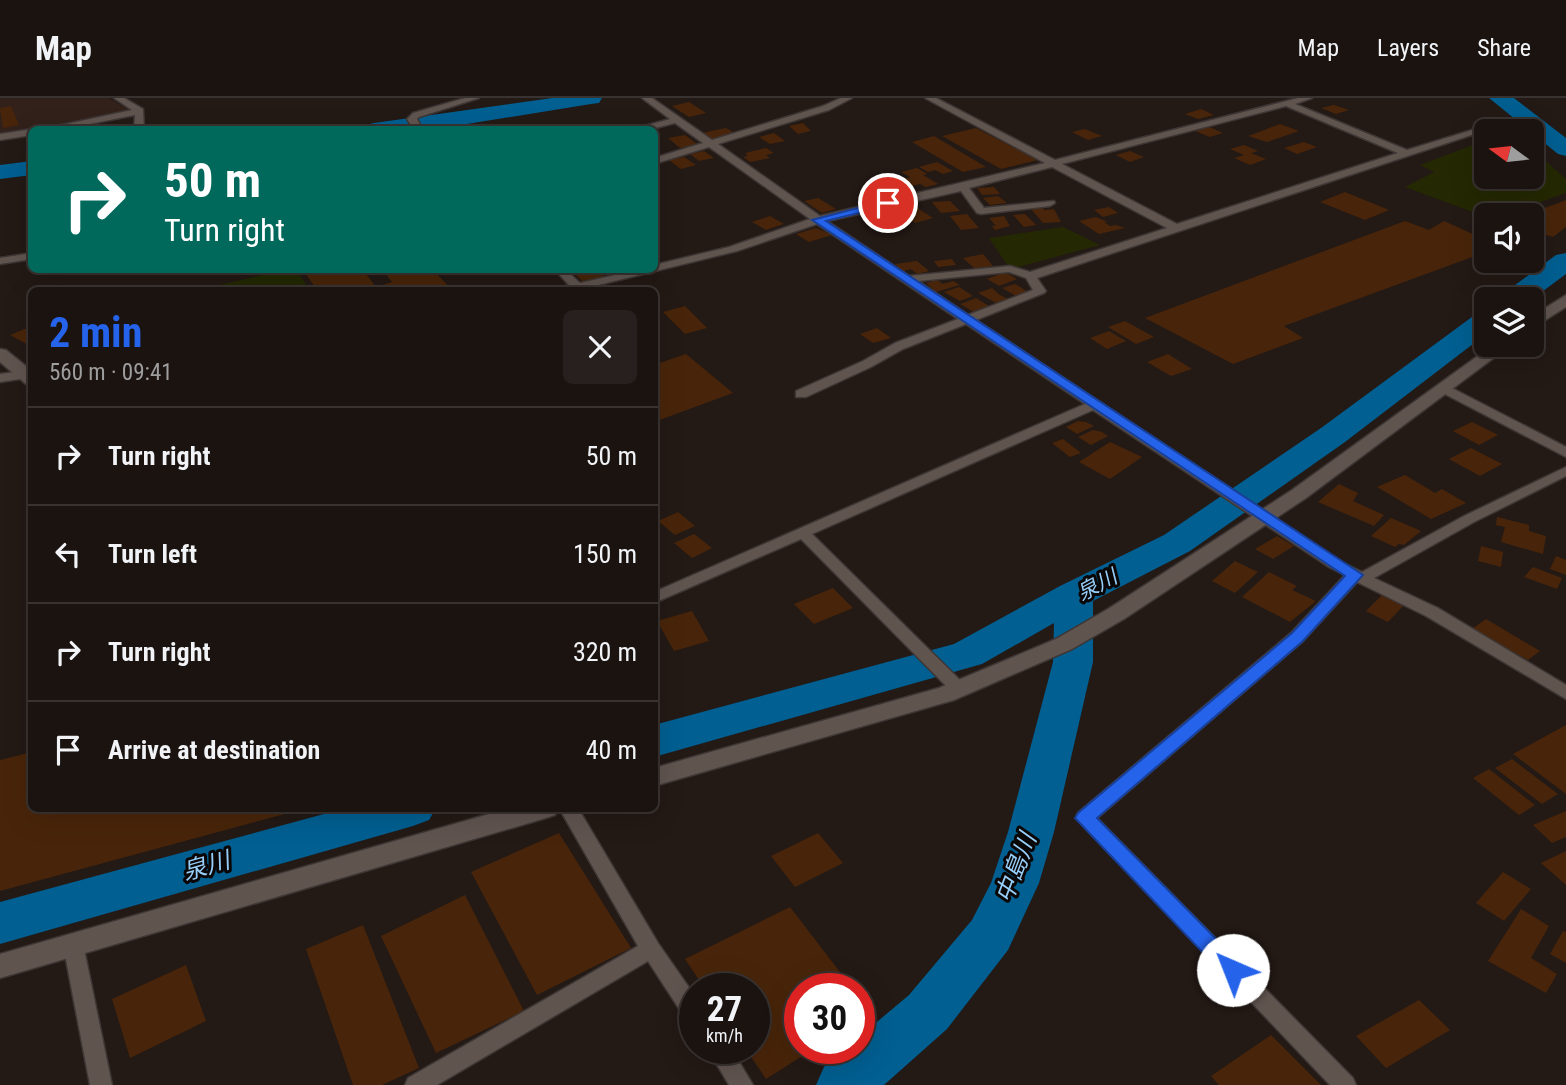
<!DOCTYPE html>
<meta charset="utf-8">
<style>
body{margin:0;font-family:"Roboto Condensed","Noto Sans JP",sans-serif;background:#27201e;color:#f1f3f6;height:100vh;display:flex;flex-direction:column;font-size:26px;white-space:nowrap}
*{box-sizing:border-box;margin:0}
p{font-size:23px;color:#9f9e9f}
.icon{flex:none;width:38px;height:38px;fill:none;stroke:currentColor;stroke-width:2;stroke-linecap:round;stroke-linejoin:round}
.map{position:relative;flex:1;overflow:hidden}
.sheet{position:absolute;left:28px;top:189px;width:630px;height:525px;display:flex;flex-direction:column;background:#1a1310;border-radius:10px;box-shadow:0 7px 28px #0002,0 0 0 2px #383230}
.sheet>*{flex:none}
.guide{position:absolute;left:28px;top:28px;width:630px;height:147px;border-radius:10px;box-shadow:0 7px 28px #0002,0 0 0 2px #383230;background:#00695c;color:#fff;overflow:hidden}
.needle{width:46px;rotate:285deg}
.fabs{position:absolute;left:1474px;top:21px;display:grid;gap:14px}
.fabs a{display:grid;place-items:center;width:70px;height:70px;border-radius:10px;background:#1a1310;box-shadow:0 7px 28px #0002,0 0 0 2px #383230;font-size:35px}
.speed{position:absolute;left:679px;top:875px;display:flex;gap:14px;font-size:35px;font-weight:700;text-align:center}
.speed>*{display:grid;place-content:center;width:91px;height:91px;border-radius:50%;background:#1a1310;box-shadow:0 7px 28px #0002,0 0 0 2px #383230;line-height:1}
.speed small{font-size:18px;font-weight:400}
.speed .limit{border:10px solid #d22;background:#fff;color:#111}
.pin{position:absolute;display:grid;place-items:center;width:60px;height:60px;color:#fff;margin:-30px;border:4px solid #fff;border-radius:50%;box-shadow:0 2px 7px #0007}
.me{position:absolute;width:77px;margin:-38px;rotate:316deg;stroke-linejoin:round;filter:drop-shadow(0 0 5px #0008)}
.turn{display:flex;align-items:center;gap:24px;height:147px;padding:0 21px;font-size:32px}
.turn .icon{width:91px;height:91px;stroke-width:2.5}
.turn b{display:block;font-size:49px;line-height:60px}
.round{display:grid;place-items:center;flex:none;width:74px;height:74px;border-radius:10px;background:#27201e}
.head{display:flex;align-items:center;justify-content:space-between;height:119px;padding:0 21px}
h1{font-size:42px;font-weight:700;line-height:52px;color:#2563eb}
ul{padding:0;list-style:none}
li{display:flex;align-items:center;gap:21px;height:98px;padding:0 21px;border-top:2px solid #383230}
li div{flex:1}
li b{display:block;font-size:26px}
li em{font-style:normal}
header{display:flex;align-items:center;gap:42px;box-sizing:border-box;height:98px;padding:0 35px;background:#1a1310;border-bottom:2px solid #383230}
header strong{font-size:33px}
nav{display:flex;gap:38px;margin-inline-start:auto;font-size:24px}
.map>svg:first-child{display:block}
.built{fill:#31211a}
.green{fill:#242903}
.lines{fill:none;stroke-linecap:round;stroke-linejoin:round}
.river{fill:#015f91;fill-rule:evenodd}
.building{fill:#48250a}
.minor-casing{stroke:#3d3634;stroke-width:3}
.tertiary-casing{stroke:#3d3634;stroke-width:3}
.minor{fill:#60544f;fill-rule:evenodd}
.tertiary{fill:#60544f;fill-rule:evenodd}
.route{fill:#2563eb;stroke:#184099;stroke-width:2}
.labels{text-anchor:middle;stroke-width:6;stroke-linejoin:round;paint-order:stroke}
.water-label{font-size:21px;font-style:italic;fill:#97cffa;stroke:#090605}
.near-water-label{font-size:24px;font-style:italic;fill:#97cffa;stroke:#090605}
</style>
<header>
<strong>Map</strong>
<nav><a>Map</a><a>Layers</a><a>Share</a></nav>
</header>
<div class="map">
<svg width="1566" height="987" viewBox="0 0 1566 987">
<rect width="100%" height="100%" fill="#231915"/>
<!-- built -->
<path class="built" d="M0,0H109L131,13L0,37Z"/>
<!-- green -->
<g class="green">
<path d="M1486,42V79H1531V50L1566,81V95L1503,117L1486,119L1405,89L1434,74L1420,67Z"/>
<path d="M1063,129L1100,147L1010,171L989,140Z"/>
<path d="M284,172H296L310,192H223L220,187Z"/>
</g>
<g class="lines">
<!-- river -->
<g class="river">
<path d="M552,0H602L599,5L591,6L430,32H363L366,27L374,25Z"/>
<path d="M1489,0H1514L1566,40V58L1558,56Z"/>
<path d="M32,63V77L0,81V67Z"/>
<path d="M1566,155V176L1531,202L1500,201L1504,195L1556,157Z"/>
<path d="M1486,213V236L1345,344L1190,453L1093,503V564L1054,734L1039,785L1008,852L947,931L884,987H816L824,969L846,950H859V939L909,897L972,822L991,785L1008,734L1053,564L1054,525L982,566L654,659V627L954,546L1060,488L1164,437L1321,330L1476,216Z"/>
<path d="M346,710H436L429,722L413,728L0,846V804Z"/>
</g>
</g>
<!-- building -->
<g class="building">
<path d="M689,4L706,15L689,19L672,8Z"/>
<path d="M1334,7L1349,12L1336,16L1321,10Z"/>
<path d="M11,8L19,27L3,30L0,10Z"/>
<path d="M1201,11L1214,17L1198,21L1185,16Z"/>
<path d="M803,25L811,33L798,36L789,28Z"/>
<path d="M1280,26L1299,33L1267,44L1248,38Z"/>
<path d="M1209,29L1223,35L1210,39L1195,33Z"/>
<path d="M726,30L733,34L712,42L702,35Z"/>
<path d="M976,30L1038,62L1001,71L942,38Z"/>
<path d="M1085,31L1102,38L1088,42L1072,34Z"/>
<path d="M774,35L785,43L770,46L759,39Z"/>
<path d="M685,37L697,46L680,50L668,40Z"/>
<path d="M934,38L986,69L963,74L912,44Z"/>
<path d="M1304,44L1317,49L1297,56L1284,50Z"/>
<path d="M1244,47L1258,53L1251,55L1266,61L1250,67L1234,60L1244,57L1230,51Z"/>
<path d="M766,50L774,55L766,57L770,60L750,64L743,59L748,58L745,55Z"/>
<path d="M704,53L714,60L699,63L690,56Z"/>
<path d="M1130,53L1144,59L1130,64L1116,57Z"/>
<path d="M684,59L696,67L681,71L669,62Z"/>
<path d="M937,64L953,73L943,76L935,72L928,74L919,69Z"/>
<path d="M917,70L927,76L923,77L938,86L926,89L920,86L911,88L901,82L910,79L901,74Z"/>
<path d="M876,86L889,95L874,98L861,89Z"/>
<path d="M994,89L1000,96L982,97L977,90Z"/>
<path d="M1345,94L1389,112L1365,122L1320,104Z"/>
<path d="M998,98L1007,105L990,107L983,100Z"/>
<path d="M818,100L836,111L822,115L804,103Z"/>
<path d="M1566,102V129L1553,139L1537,134L1531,136V117H1526Z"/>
<path d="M950,103L960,113L941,115L932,104Z"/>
<path d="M914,108L933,120L915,125L897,113Z"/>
<path d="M1109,109L1118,115L1103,119L1094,112Z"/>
<path d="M1042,110L1045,112L1054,111L1061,124L1043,125L1031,111Z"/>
<path d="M967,116L979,130L961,132L950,118Z"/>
<path d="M1025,116L1036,127L1024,129L1013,117Z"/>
<path d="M770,118L784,126L766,132L752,124Z"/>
<path d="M1004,118L1010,128L995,132L992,128H996L989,120Z"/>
<path d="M892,119L905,128L892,132L878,123Z"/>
<path d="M1096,119L1108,124H1104L1110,128L1116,127L1125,130L1099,136L1079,123Z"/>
<path d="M1405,123L1429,132L1444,123L1486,142V154L1284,228L1303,240L1233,266L1145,220Z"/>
<path d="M816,130L832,137L809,144L796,136Z"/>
<path d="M983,156L993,168L975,171L963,160Z"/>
<path d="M952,161L956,167L938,169L934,163Z"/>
<path d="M917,163L929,173L917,176L911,171L903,173L895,166Z"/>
<path d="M303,172H363L376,189L392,184L383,172H433L452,192H317Z"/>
<path d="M587,172H598L605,179L583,184L574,175Z"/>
<path d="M1005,174L1017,181L999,188L987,181Z"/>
<path d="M937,182L943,186L953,183L960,187L936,194L926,185Z"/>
<path d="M1015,186L1028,194L1016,198L1002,190Z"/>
<path d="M959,189L973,198L960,203L944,194Z"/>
<path d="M992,190L1000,197L1008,201L996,205L978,195Z"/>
<path d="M976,200L989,208L974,214L960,206Z"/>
<path d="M685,208L707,230L685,236L663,214Z"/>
<path d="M1125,223L1154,239L1136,246L1108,229Z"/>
<path d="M32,228V249L10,237Z"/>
<path d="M877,230L891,240L873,245L860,236Z"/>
<path d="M1109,233L1126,243L1107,251L1090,240Z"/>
<path d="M686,256L733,295L654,324V267Z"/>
<path d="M1168,256L1192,271L1171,278L1147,264Z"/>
<path d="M1078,323L1086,324L1094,328L1077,336L1066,329Z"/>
<path d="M1472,324L1498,337L1479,347L1453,333Z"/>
<path d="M1093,332L1102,334L1108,338L1091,347L1078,339Z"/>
<path d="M1063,341L1081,355L1070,359L1052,345Z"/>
<path d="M1110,344L1142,359L1110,381L1079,364Z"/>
<path d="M1471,350L1502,366L1480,378L1449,361Z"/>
<path d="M1405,377L1435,395L1442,391L1466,405L1431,421L1377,389Z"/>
<path d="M1339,386L1358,395L1353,403L1384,417L1374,428L1318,404Z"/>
<path d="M678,414L695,428L675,437L658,423Z"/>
<path d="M1497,419L1529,427V433L1546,438L1543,456L1501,444L1505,429L1496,427Z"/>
<path d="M1391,420L1421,433L1404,447L1399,446L1395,449L1371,438Z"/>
<path d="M694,436L712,450L692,460L674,445Z"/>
<path d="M1277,438L1294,448L1273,461L1255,451Z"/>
<path d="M1481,448L1503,454L1501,469L1478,463Z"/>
<path d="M1556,458L1566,462V477L1550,471Z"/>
<path d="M1235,463L1258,474L1235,495L1212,483Z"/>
<path d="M1533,469L1562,480L1557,491L1524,479Z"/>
<path d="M1269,474L1297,488L1292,492L1316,503L1290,524L1242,499Z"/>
<path d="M833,490L853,510L814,526L794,506Z"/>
<path d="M1382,497L1404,507L1388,524L1366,513Z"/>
<path d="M692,513L709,543L674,553L657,523Z"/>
<path d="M1486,521L1540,553L1528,562L1472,531Z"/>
<path d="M1566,627V696L1513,656Z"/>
<path d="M32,654V710L303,711L0,793V662Z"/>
<path d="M1512,661L1558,696L1542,706L1495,670Z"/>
<path d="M1489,671L1535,707L1519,717L1473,680Z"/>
<path d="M1566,713V739L1552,745L1533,727Z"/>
<path d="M559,735L631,850L537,897L471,774Z"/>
<path d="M818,735L843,765L795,789L771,758Z"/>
<path d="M1566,753V787L1541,765Z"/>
<path d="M1503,774L1531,791L1504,823L1476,805Z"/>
<path d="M465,797L524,913L436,955L381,838Z"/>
<path d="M790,809L853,891H800V950H815L766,981L745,950H754V891H705L685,861Z"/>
<path d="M1521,811L1549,828L1531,860L1557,876L1546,895L1488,863Z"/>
<path d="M363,827L419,970L382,987H353L306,851Z"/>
<path d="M1563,833L1566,834V865L1550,856Z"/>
<path d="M186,867L206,923L130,960L112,901Z"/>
<path d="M859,899L871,915L859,922Z"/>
<path d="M1419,902L1450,932L1386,970L1356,938Z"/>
<path d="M1271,937L1321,987H1219L1211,978Z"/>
</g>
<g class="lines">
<!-- minor casing -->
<g class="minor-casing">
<g id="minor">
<path d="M114,0H124L143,11L144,32H134L135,17L59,32H38L132,12Z"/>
<path d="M465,0H479L419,19L417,21L423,32H414L407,21L413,15Z"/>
<path d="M642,0H652L712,42L823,8L841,0H852L829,12L718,46L820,118L1045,65L925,0H936L1055,62L1298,0H1312L1295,6L1407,52L1508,21V25L1037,180L1046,193L1044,195L976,222L1339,463L1362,474L1464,418L1566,369V378L1474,424L1374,480L1438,510L1566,587V601L1426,518L1357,484L1303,543L1097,720L1353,980L1356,987H1330L1076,720L1078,715L1291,535L1345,477L1329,469L1093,312L812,436L965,587L968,591L965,595H953L801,441L654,505V494L1085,306L966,226L903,251L871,269L806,299H796V293L863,263L895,245L958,221L817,126L737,153L578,192H558L559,190L569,187L555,172H566L580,185L637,172H654V167L729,149L810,121L709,49L654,66V60L703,45L675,25L648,32H630L670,21ZM1286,8L1398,55L1177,126L1062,66ZM1052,69L1167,130L1030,174L1010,168L909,178L827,123L961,93L977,115L981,116L1050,108L1055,105L1054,103L984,110L969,90ZM1009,174L1026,180L1033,192L968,217L918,183Z"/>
<path d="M32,31V37L0,42V36Z"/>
<path d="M32,155V161L0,166V160Z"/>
<path d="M23,273L27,274V280L0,284V276Z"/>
<path d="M1444,286L1566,349V359L1439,293V287Z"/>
<path d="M559,710H578L658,845L695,898V926L687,923L648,863L437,987H405L408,980L638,848Z"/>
<path d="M73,837L80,840L83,846L112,987H90L63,846L66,840Z"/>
<path d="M707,950H731L753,987H729Z"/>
</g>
</g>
<!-- tertiary casing -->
<g class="tertiary-casing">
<g id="tertiary">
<path d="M1566,197V209L1531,231V219Z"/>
<path d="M1493,247H1511L1306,400L1124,521L1072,551L954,602L654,688V670L939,590L1056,541L1108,511L1292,392Z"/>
<path d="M0,251L6,252L32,273V287L26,286L0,264Z"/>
<path d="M510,710H558L555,717L546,720L0,880V856Z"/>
</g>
</g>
<!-- minor -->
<use href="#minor" class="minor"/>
<!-- tertiary -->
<use href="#tertiary" class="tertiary"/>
</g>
<!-- route -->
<path class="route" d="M888,102L892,103V107L826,123L1363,477L1303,543L1097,720L1241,866L1244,872L1241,879L1233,882L1226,879L1075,720L1078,715L1292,535L1345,478L812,122Z"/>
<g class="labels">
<!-- water labels -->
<g class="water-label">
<text transform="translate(1097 487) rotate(-28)" y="7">泉川</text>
</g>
<!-- near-water labels -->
<g class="near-water-label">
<text transform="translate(206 768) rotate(-16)" y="8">泉川</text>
<text transform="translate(1016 770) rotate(-69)" y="8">中島川</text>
</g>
</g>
</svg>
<div class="fabs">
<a><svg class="needle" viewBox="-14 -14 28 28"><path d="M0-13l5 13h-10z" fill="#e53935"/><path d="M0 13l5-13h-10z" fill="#9f9e9f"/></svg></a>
<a><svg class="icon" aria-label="sound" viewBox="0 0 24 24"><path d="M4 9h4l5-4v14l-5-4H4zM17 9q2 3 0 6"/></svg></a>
<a><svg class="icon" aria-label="layers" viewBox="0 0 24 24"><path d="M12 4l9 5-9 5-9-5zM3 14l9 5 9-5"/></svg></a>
</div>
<div class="speed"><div>27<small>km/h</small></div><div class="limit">30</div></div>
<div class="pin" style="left:888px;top:105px;background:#d93025"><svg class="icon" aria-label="arrive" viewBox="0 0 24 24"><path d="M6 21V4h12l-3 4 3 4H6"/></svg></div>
<svg class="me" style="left:1233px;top:872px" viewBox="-20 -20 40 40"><circle r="19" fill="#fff"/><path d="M0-13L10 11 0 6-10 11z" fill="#2563eb"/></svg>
<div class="guide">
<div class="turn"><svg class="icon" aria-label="right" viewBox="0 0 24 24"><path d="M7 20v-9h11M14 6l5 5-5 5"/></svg><div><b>50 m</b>Turn right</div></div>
</div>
<section class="sheet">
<div class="head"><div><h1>2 min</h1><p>560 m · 09:41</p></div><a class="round"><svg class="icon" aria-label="close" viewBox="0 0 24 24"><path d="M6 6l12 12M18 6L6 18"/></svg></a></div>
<ul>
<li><svg class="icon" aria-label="right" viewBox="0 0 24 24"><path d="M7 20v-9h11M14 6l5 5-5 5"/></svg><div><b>Turn right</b></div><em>50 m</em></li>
<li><svg class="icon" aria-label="left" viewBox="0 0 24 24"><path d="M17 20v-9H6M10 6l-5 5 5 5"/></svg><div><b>Turn left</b></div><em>150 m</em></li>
<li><svg class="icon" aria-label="right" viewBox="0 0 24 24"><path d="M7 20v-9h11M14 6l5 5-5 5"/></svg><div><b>Turn right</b></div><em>320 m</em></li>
<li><svg class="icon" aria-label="arrive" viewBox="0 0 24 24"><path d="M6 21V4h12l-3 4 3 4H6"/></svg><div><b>Arrive at destination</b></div><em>40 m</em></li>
</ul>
</section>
</div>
